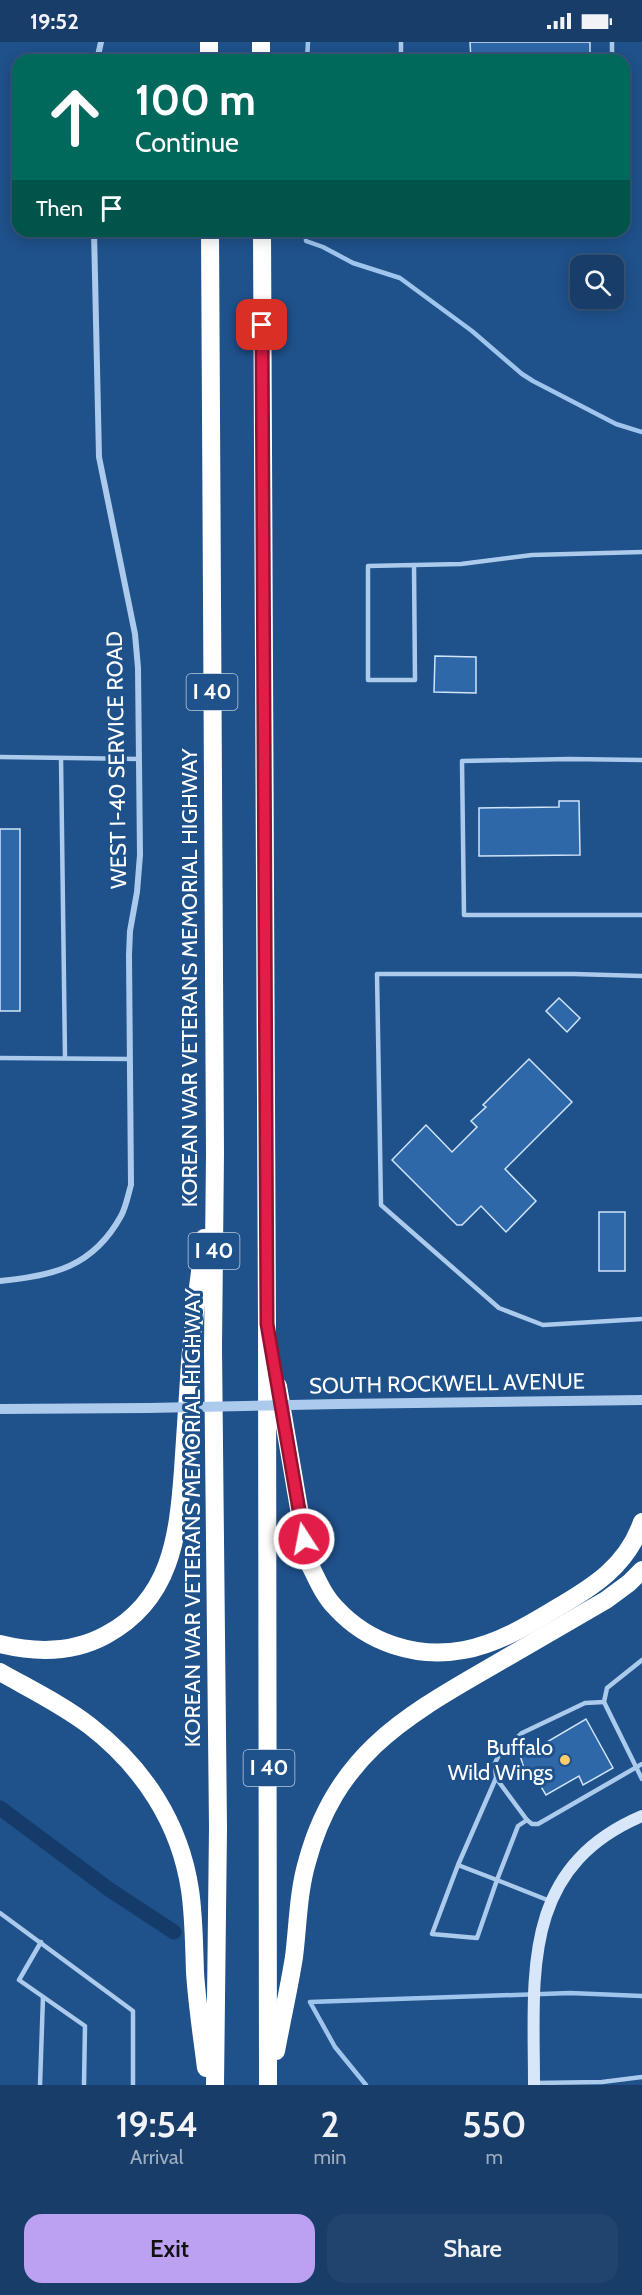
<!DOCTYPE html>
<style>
body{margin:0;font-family:Cabin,sans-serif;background:#20446e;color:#f1f3f6;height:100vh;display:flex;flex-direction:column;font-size:22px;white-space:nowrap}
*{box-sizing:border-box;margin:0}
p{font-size:20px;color:#9eaec0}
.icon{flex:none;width:33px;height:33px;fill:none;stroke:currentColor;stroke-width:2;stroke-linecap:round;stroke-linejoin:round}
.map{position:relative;height:2043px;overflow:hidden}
.drawer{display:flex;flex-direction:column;background:#173d68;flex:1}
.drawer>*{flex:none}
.top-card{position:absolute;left:12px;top:12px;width:618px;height:183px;border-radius:18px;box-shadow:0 3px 15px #0003,0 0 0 2px #36567c;background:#00695c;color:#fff;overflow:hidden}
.buttons{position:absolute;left:570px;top:213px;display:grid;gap:12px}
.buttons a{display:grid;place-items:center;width:54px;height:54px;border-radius:12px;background:#173d68;box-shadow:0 3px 15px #0003,0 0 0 2px #36567c;font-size:30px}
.pin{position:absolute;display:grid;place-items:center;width:51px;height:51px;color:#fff;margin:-26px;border-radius:12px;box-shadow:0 3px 9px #0006}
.me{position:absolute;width:66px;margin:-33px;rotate:349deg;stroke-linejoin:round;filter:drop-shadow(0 0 4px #0008)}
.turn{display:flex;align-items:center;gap:21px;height:126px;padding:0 24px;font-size:27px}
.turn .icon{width:78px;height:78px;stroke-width:2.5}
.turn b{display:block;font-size:42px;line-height:51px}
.then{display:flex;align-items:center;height:57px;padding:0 24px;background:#0003;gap:12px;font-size:22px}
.eta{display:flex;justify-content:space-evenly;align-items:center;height:102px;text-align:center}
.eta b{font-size:36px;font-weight:600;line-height:42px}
.button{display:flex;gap:12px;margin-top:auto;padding:12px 24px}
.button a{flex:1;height:69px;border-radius:18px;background:#bca0f2;color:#111;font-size:24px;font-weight:600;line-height:69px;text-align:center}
.button a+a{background:#20446e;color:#f1f3f6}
.status{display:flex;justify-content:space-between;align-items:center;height:42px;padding:0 30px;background:#173d68;direction:ltr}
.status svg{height:16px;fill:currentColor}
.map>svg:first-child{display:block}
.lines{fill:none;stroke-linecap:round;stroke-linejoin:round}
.stream{stroke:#9fc5ed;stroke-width:4.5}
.canal{stroke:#153b6a;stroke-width:15}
.building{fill:#2e68a9;stroke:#d0e4f9;stroke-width:1.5}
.service{stroke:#abcaec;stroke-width:4.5}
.minor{stroke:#abcaec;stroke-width:6}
.tertiary{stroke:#abcaec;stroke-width:10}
.secondary{stroke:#d7e7f9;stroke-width:12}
.motorway{stroke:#fff;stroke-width:18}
.tertiary-bridge{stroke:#abcaec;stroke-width:10}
.route-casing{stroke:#92132f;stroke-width:15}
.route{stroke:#e11d48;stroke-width:10}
.poi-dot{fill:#facd6b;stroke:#1f518b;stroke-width:2}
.labels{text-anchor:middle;stroke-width:6;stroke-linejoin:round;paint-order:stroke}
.shield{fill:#1f518b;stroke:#bccbdc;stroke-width:1.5}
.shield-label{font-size:21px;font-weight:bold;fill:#fff}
.street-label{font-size:22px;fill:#fff;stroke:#1f518b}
.poi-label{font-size:22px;fill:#fff;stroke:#1f518b;text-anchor:end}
</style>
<div class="status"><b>19:52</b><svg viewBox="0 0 49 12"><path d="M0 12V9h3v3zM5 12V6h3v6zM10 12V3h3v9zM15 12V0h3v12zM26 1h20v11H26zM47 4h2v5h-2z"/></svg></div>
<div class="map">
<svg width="642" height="2043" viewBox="0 0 642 2043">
<rect width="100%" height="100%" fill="#1f518b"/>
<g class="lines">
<!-- stream -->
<g class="stream">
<path d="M307,18L308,0"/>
<path d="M306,189V199L323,205L353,221L400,236L472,289L522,332L533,339L616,382L642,390"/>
<path d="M366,2043L335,2005L310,1960L570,1951L642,1954"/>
</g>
<!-- canal -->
<path class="canal" d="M0,1766L110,1848L174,1890"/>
</g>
<!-- building -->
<g class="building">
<path d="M470,0H590V18H471Z"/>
<path d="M435,614L476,615V651L434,650Z"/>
<path d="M559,759H579L580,813L479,814V766L559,765Z"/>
<rect x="0" y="787" width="20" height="182"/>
<path d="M559,956L580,976L567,990L546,969Z"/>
<path d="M529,1017L572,1060L505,1127L536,1159L506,1190L481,1164L462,1183H457L392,1118L426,1083L452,1110L477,1085L471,1079L486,1065L483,1063Z"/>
<rect x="599" y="1170" width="26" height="59"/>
<path d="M586,1677L613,1726L583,1743L579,1734L546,1753L534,1733H526L519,1710L539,1698L542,1703Z"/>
</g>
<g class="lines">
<!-- service -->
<g class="service">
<path d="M401,0V18"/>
<path d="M612,0V18"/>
<path d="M414,523L415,638H368V524L461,522L532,513L642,510"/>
<path d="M0,715L139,717"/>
<path d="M61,716L65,1015"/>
<path d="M642,718L569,717L462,719L464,873H642"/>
<path d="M642,934L574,932H377L381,1163L499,1266L543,1283L642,1277"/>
<path d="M0,1016L130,1017"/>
<path d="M642,1618L607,1646L604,1660L642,1737"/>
<path d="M527,1778L532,1782H538L642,1722"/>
<path d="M458,1823L432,1892L477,1896L497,1838L458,1823L496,1736"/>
<path d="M550,1859L497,1838L518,1784L527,1778L496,1736L495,1721L500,1711L522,1691L585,1661L604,1660"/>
<path d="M0,1871L133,1969V2043"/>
<path d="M41,1900L19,1938L85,1984L84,2043"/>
<path d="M534,2041L602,2040L642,2035"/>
<path d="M40,2043L43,1955"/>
</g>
<!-- minor -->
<g class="minor">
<path d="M97,18L101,0"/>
<path d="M0,1239C53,1234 93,1225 121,1174C126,1165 128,1153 131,1143L129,913L130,889L137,850L140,813L138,626L135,592L99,415L94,189"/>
</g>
<!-- tertiary -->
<g class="tertiary">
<path d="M339,1362L642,1358"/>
<path d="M0,1367L148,1366"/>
</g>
<!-- secondary -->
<path class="secondary" d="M534,2043C534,1933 520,1826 642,1774"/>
<!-- motorway -->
<g class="motorway">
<path d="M209,0V18"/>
<path d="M261,0V18"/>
<path d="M210,189L215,1111L213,1306L218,1786L215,2043"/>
<path d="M262,189L267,1282L268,2043"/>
<path d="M278,1344L308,1519C316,1535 323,1553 336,1566C368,1601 417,1617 464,1608C497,1602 527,1584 555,1567C593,1545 627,1524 642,1480"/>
<path d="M0,1602C36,1611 73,1611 106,1593C171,1558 178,1495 183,1428C185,1398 187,1367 189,1337C191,1290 199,1243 204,1196"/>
<path d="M0,1630C30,1647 63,1663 90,1684C143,1725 180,1781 190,1848C194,1875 194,1903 195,1930C197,1962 202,1994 206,2026"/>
<path d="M276,2009C282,1977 289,1946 294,1915C298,1883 298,1851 307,1820C335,1716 400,1677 487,1627C527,1604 567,1581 606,1558L629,1541L642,1528"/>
</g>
<!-- tertiary-bridge -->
<path class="tertiary-bridge" d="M148,1366L339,1362"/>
</g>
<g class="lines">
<!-- route casing -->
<g class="route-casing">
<path id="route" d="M262,283L267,1282L304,1497"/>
</g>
<!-- route -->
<use href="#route" class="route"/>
</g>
<!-- markers -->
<circle class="poi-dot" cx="565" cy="1718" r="6"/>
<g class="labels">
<!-- shield labels -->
<g class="shield">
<rect x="186.5" y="632" width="51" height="36" rx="4.5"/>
<rect x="188.5" y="1191" width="51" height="36" rx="4.5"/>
<rect x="243.5" y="1708" width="51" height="36" rx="4.5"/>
</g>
<g class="shield-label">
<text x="212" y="657">I 40</text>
<text x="214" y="1216">I 40</text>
<text x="269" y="1733">I 40</text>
</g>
<!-- street labels -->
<g class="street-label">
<text transform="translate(116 718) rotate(-91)" y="8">WEST I-40 SERVICE ROAD</text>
<text transform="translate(189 936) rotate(-90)" y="8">KOREAN WAR VETERANS MEMORIAL HIGHWAY</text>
<text transform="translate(447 1341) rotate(-1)" y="8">SOUTH ROCKWELL AVENUE</text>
<text transform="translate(192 1476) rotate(-90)" y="8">KOREAN WAR VETERANS MEMORIAL HIGHWAY</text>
</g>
<!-- poi labels -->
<g class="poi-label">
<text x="553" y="1713">Buffalo<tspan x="553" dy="25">Wild Wings</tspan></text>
</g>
</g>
</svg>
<div class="buttons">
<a><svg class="icon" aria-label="search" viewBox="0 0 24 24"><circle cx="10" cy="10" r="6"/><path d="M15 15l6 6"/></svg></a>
</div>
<div class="pin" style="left:262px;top:283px;background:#d93025"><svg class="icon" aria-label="arrive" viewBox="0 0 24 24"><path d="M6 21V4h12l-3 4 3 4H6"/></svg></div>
<svg class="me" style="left:304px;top:1497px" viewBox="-20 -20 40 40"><circle r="17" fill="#e11d48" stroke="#fff" stroke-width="3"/><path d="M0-11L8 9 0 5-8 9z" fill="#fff"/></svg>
<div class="top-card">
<div class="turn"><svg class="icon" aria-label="ahead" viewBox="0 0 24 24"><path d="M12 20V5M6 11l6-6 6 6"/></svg><div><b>100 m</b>Continue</div></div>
<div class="then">Then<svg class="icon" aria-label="arrive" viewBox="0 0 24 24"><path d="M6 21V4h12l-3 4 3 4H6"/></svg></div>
</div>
</div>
<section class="drawer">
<div class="eta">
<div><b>19:54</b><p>Arrival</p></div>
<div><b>2</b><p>min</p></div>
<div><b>550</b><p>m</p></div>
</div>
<div class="button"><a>Exit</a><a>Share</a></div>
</section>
